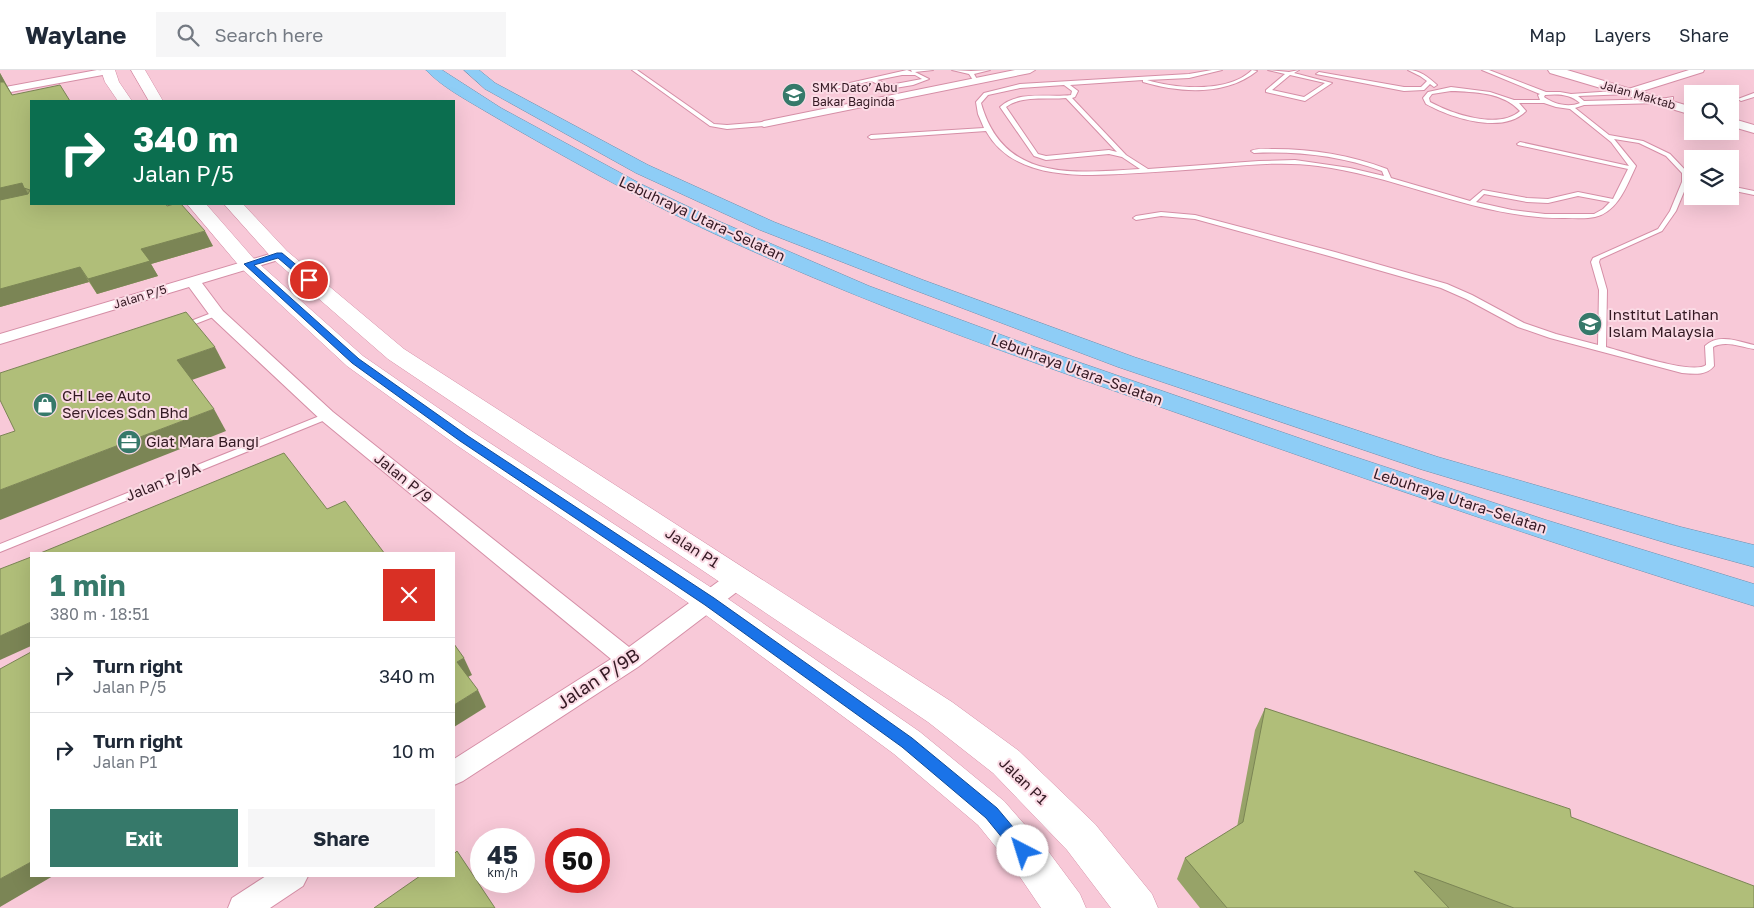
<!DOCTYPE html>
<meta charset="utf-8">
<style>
body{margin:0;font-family:"Golos Text",sans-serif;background:#f6f6f7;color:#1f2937;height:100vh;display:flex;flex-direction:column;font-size:19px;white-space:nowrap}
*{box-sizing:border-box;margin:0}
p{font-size:16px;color:#747a83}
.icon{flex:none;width:28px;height:28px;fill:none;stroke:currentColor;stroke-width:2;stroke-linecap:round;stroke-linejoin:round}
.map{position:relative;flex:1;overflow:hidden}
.details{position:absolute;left:30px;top:482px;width:425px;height:325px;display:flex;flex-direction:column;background:#fff;border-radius:0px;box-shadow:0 5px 20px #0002}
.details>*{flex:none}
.guide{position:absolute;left:30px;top:30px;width:425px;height:105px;border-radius:0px;box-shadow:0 5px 20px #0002;background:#0b6e4f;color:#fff;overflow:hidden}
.controls{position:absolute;left:1684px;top:15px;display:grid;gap:10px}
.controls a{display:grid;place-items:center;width:55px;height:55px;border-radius:0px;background:#fff;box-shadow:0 5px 20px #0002;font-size:25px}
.speed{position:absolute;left:470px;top:758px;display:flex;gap:10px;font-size:25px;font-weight:700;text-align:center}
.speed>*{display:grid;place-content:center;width:65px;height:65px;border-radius:50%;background:#fff;box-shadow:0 5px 20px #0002;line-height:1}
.speed small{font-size:12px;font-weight:400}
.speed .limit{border:8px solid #d22;background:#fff;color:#111}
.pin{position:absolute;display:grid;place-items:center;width:42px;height:42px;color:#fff;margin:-21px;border:2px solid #fff;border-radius:50%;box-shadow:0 1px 5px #0007}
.me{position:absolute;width:55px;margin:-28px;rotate:320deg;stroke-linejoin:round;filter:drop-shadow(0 0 4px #0008)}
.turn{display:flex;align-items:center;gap:18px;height:105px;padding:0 20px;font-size:22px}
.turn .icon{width:65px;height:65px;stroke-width:2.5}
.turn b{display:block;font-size:35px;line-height:42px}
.round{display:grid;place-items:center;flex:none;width:52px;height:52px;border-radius:0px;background:#f6f6f7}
.overview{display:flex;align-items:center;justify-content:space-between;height:85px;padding:0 20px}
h1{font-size:30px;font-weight:700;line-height:38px;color:#36796a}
.cta{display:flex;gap:10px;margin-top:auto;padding:10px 20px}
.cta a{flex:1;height:58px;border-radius:0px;background:#36796a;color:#fff;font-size:20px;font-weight:700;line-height:58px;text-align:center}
.cta a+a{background:#f6f6f7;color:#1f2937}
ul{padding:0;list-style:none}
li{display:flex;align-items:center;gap:15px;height:75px;padding:0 20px;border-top:1px solid #e0e1e3}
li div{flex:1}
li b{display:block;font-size:19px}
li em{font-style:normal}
header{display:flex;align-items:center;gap:30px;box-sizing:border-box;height:70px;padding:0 25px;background:#fff;border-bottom:1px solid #e0e1e3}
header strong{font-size:24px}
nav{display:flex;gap:28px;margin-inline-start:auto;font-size:18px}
.search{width:350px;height:45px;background:#f6f6f7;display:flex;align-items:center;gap:12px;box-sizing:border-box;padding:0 18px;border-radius:0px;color:#747a83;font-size:19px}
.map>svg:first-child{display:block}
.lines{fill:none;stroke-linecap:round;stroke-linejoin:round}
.service-casing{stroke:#d58ea6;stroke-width:2}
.minor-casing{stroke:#d58ea6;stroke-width:2}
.tertiary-casing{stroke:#d58ea6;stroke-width:2}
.secondary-casing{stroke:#d58ea6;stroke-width:1}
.motorway-casing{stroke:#6e8eac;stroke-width:1}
.service{fill:#fff;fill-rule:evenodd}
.minor{fill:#fff;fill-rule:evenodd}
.tertiary{fill:#fff;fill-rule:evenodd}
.secondary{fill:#fff;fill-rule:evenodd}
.motorway{fill:#8ecdf6;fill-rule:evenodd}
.wall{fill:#97a368}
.shaded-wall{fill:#7b8555}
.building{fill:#b0be79;stroke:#7b8555}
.route{fill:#1a73e8;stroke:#114b97}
.labels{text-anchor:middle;stroke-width:4;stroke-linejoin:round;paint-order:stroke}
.far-poi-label{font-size:12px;fill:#341923;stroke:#fbdbe5;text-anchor:start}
.far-street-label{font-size:12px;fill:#341923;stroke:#fbdbe5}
.street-label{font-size:15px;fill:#341923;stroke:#fbdbe5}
.poi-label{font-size:15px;fill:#341923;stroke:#fbdbe5;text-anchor:start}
.near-street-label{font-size:18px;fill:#341923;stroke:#fbdbe5}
</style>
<header>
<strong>Waylane</strong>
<div class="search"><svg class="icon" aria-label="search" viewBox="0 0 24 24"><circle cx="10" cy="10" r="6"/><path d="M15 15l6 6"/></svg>Search here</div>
<nav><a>Map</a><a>Layers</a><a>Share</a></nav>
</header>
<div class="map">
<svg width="1754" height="838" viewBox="0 0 1754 838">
<rect width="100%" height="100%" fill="#f8c9d8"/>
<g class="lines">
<!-- service casing -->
<g class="service-casing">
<g id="service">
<path d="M632,0H637L714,54L727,55L764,52L767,54L764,56L727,59L710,56Z"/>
<path d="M907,0L912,2L911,0H933L915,2L929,9L913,15L889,19L871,11L835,19L832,17ZM902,5H915L922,9L890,15L877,10Z"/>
<path d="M952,0L971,1L990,0L974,4L978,11L975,13L969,4Z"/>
<path d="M1212,0H1222L1189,8L1147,10C1176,19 1229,23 1252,0L1257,1C1226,26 1180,23 1143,12V10L1070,15L1078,21L1075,27L1072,28L1126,85L1148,99L1259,91L1295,90L1350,98L1384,106L1382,101C1341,86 1298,81 1254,83L1251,81C1257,78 1266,79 1274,79C1313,79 1350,85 1387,99L1391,108L1470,131L1483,120L1527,128L1548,129L1578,122L1613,129L1628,99L1518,75L1517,74L1520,72L1629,96L1611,72L1570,39L1556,37L1544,33H1519L1526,41C1503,65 1451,48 1426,34L1423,28L1428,22L1451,17L1459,18L1490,22L1514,30H1540L1538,25L1540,24L1482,0H1489L1546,22H1560L1571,24L1629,20L1632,22L1629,24L1578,26L1584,31L1660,29L1673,27V29L1660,33L1584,35L1575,38L1609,65L1643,71L1670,84L1688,103V112L1676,141L1662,161L1600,189L1599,192L1607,220L1606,277C1625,282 1692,305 1706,295L1705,276C1718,263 1738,271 1754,275V279C1741,277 1725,270 1713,277L1714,296C1706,306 1694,304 1682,303L1550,268L1518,257L1466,229L1441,218L1329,186L1195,149L1161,146L1136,150L1133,148L1136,146L1161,142L1195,145L1335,182L1447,214L1472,225L1524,253L1556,264L1598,275L1599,220L1591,192L1593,188L1658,159L1670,141L1682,112V103L1666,86L1639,73L1614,69L1636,96C1627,115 1618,142 1595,147C1586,149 1575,148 1565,148C1479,149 1402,107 1318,96C1283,91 1247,95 1212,98C1172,101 1132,104 1092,105C1052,105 1007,99 986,61L871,69L868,67L871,65L984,58L978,44L976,32L984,23L1020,14L1189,4ZM1064,15L1072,21L1071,25C1049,28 1018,20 1000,37L1034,86L1046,90L1109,84L1122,87L1140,99C1073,103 1003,112 981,33L988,25L1020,18ZM1451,21C1474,22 1503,22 1520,41C1499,60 1452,44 1430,32L1429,28L1432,24ZM1545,25C1558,24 1570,24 1580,33C1568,38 1554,34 1544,27ZM1066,28L1117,82L1109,80L1046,86L1038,84L1006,37C1022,25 1048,30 1066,28ZM1484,124L1527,132L1548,133L1578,126L1610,132L1603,139L1594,144H1545L1512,140L1476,132Z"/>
<path d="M1268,0L1289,2L1299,0L1294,3L1332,13L1305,31L1266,22V20L1285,4ZM1290,5L1325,13L1304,27L1272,20Z"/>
<path d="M1408,0C1420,0 1428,7 1437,15L1434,17L1430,14L1424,20L1404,21L1316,4L1319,2L1404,17H1421L1427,11L1420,6Z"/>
<path d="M1754,23V27L1741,31L1738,29Z"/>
<path d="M1730,116L1754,121V125L1730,120Z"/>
<path d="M214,242H220L221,244L185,258H179L178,256Z"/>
<path d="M327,343L330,344L332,346L330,348L0,482V474Z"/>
</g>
</g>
<!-- minor casing -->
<g class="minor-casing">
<g id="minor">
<path d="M97,0L113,1L108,4L0,24V18Z"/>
<path d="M1015,0H1035L1030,3L764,57L758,54L764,51Z"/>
<path d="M1689,0H1704L1703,2L1633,24L1629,25L1624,22L1625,20Z"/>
<path d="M280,181L285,182L287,185L285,188L202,213L223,241L333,342L629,577L730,503L738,501L746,503L749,509L746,515L638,597L463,711L454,715V689L611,589L321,350L211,247L189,217L0,274V264Z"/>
<path d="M266,806H308L303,816L270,838H228L232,828Z"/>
</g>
</g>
<!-- tertiary casing -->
<g class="tertiary-casing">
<g id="tertiary">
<path d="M1548,0H1567L1692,37V45L1550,3Z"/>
<path d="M1730,48L1754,55V63L1730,56Z"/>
</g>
</g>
<!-- secondary casing -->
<g class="secondary-casing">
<g id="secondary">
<path d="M101,0H115L119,12L132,31H118L105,12Z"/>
<path d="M131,0H145L163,31H149Z"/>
<path d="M187,134H206L255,190L363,286L473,362L721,524L920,662L1004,731L1048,781L1080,824L1086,838H1041L1020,807L978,755L894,684L699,540L455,374L347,296L241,198Z"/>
<path d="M224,134H243L287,181L404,279L952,632L1019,681L1095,754L1152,824L1158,838H1111L1067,780L993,703L928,652L388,289L273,189Z"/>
</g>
</g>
<!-- motorway casing -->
<g class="motorway-casing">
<g id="motorway">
<path d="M426,0H442L501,38L641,114L716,150L869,216L1026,274L1328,378L1546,450L1754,514V536C1563,478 1374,412 1186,346C986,276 785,207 598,105C560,84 522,63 485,41C465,29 442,17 426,0Z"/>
<path d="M464,0H479L495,13L648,95L774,152L923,210L1134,287L1438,387L1681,457L1754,475V497L1670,474L1420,399L1118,297L909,218L760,160L636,103L485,19Z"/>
</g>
</g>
<!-- service -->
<use href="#service" class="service"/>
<!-- minor -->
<use href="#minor" class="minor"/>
<!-- tertiary -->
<use href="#tertiary" class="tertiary"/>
<!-- secondary -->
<use href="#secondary" class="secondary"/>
<!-- motorway -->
<use href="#motorway" class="motorway"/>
</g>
<!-- wall -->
<g class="wall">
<path d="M0,3L12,25L31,31L213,176L151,194L158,206L97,224L89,212L0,237Z"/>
<path d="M1265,638L1571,747L1754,838H1200L1177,809L1185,788L1237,757L1255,660Z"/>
</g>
<!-- shaded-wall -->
<g class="shaded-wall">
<path d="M0,3L19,37L0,16Z"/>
<path d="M22,113L30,127L0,134V118Z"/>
<path d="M205,161L213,176L151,194L158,206L97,224L88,209L141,179Z"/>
<path d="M80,197L89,212L0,237V219Z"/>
<path d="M215,277L226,298L189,311L177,290Z"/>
<path d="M214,339L226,361L0,450V420Z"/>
<path d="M31,552V576L0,590V566Z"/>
<path d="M464,588L472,605L464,609L457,592Z"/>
<path d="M478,620L486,637L454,657V635Z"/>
<path d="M31,792V806H53L0,837V809Z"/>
</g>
<!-- building -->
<g class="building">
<path d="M0,12H4L12,25L60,15L70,31H31V134H166L167,136L174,134H181L205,161L141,179L150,191L88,209L80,197L0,219V130L28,124L30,120L24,118L22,113L0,118Z"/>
<path d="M186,242L215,277L177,290L214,339L0,420V366L15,361L0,330V303Z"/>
<path d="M284,383L327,439L345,431L385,484H38Z"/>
<path d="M31,487V552L0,566V499Z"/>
<path d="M454,574L464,588L457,592L478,620L454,635Z"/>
<path d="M31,582V792L0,809V599Z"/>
<path d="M1265,638L1570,739L1571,747L1754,816V838H1514L1414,801L1449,838H1227L1185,788L1243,752Z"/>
<path d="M457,781L495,838H374L420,806H454V784Z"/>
</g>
<!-- route -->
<path class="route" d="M277,183H282L312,208V212H306L278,188L254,195L359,289L468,366L714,528L912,668L997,738L1029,776L1031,781L1029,786L1023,789L1017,786L986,748L902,677L705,535L460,371L352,293L244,194Z"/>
<!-- icons -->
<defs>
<g id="school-disc" transform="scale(1.25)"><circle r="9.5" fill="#36796a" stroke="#fbdbe5"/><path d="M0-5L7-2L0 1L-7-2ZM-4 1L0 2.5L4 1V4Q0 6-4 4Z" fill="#fff"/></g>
<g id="university-disc" transform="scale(1.25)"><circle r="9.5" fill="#36796a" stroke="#fbdbe5"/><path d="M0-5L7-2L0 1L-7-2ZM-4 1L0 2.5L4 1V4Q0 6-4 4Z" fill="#fff"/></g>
<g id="shop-disc" transform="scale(1.25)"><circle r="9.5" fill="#36796a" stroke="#fbdbe5"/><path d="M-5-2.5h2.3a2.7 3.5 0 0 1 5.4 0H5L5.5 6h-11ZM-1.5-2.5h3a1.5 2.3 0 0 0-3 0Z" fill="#fff"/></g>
<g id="office-disc" transform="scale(1.25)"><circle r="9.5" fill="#36796a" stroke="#fbdbe5"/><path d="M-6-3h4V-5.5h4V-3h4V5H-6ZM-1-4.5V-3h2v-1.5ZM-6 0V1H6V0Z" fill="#fff"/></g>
</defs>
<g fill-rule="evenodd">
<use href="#school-disc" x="794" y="25"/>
<use href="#university-disc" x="1590" y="254"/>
<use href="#shop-disc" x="45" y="335"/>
<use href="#office-disc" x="129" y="372"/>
</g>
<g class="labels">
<!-- far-poi labels -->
<g class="far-poi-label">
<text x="812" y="22">SMK Dato’ Abu<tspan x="812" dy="14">Bakar Baginda</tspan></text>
</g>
<!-- far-street labels -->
<g class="far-street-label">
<text transform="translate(1638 25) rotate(16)" y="4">Jalan Maktab</text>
<text transform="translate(140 227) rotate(-17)" y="4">Jalan P/5</text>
</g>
<!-- street labels -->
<g class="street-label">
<text transform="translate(702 149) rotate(25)" y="5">Lebuhraya Utara–Selatan</text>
<text transform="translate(1077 300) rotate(20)" y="5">Lebuhraya Utara–Selatan</text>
<text transform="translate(403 408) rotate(39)" y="5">Jalan P/9</text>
<text transform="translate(163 412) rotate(-22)" y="5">Jalan P/9A</text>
<text transform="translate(1460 431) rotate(18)" y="5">Lebuhraya Utara–Selatan</text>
<text transform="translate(692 478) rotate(33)" y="5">Jalan P1</text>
<text transform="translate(1023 711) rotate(44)" y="5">Jalan P1</text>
</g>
<!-- poi labels -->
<g class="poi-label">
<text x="1608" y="250">Institut Latihan<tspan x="1608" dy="17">Islam Malaysia</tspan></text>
<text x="62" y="331">CH Lee Auto<tspan x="62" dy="17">Services Sdn Bhd</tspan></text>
<text x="146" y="377">Giat Mara Bangi</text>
</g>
<!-- near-street labels -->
<g class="near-street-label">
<text transform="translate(598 609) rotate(-33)" y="6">Jalan P/9B</text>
</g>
</g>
</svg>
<div class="controls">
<a><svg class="icon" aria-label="search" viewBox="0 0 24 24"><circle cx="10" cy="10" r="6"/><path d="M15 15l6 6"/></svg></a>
<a><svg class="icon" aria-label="layers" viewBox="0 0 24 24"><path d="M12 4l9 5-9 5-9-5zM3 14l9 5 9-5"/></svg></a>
</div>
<div class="speed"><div>45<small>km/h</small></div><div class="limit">50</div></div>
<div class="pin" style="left:309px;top:210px;background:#d93025"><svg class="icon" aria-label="arrive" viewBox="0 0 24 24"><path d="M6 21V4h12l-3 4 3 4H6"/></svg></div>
<svg class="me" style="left:1023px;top:781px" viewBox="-20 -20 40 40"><circle r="19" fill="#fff"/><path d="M0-13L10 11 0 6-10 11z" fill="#1a73e8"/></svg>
<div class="guide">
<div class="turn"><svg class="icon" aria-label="right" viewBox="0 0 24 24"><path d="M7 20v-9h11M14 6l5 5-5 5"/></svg><div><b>340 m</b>Jalan P/5</div></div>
</div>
<section class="details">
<div class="overview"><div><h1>1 min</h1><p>380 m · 18:51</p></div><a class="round" style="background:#d93025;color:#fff"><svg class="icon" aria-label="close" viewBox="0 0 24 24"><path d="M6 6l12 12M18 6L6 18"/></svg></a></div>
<ul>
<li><svg class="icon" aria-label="right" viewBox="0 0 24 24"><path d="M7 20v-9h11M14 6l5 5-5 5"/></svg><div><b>Turn right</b><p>Jalan P/5</p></div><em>340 m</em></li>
<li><svg class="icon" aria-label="right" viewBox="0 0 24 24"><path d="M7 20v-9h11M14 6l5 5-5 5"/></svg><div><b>Turn right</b><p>Jalan P1</p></div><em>10 m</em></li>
</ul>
<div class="cta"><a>Exit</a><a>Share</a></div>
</section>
</div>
